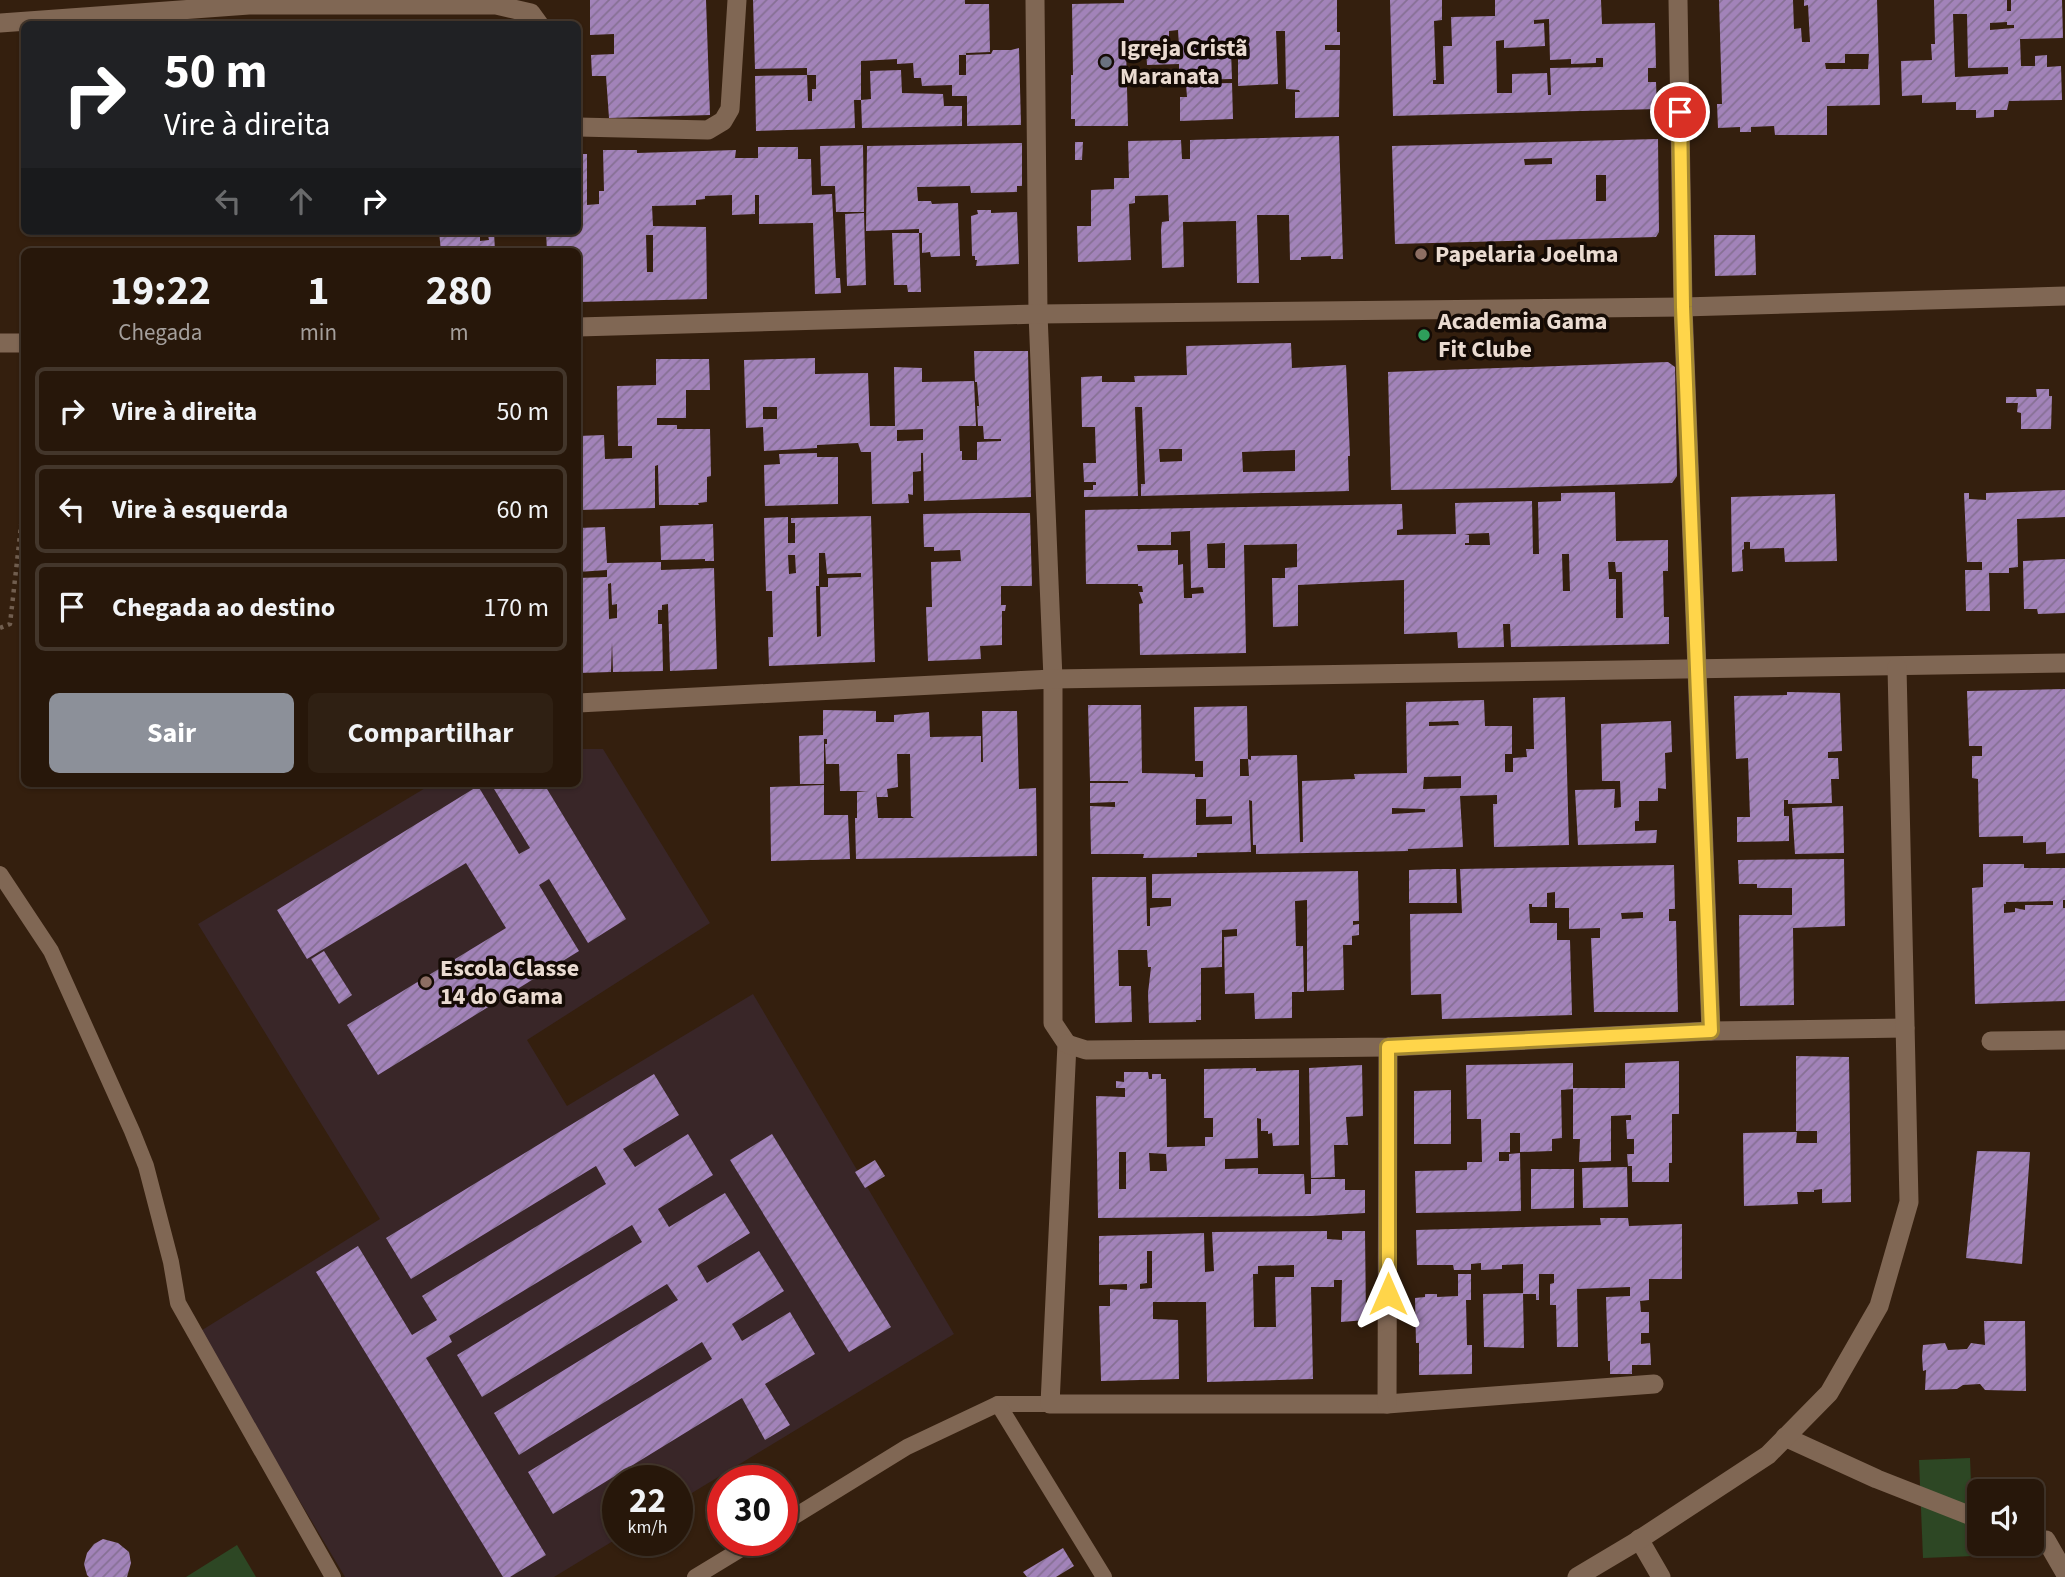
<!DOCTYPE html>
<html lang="pt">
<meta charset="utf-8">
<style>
body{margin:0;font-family:"Source Sans 3",sans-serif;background:#2f2013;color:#f1f3f6;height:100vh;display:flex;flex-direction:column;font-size:26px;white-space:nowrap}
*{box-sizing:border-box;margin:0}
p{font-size:23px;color:#a49f9c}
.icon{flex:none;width:38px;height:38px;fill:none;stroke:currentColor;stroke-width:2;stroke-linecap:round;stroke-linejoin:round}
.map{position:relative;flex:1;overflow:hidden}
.drawer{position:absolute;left:21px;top:248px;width:560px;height:539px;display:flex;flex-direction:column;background:#27170a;border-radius:10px;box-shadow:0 2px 5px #0004,0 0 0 2px #43362b}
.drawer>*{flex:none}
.top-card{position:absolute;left:21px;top:21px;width:560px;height:214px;border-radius:10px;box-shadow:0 2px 5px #0004,0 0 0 2px #43362b;background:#202124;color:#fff;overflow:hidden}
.buttons{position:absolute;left:1967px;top:1479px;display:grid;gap:14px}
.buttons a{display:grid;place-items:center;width:77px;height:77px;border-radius:10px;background:#27170a;box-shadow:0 2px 5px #0004,0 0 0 2px #43362b;font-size:35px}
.speed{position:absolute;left:602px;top:1465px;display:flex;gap:14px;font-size:35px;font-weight:700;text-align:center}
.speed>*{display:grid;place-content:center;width:91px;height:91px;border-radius:50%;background:#27170a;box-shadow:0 2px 5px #0004,0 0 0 2px #43362b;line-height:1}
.speed small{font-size:18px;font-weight:400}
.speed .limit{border:10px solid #d22;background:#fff;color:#111}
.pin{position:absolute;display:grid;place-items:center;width:60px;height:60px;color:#fff;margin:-30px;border:4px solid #fff;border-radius:50%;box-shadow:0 2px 7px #0007}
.me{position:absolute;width:77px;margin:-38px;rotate:0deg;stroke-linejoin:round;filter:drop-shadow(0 0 5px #0008)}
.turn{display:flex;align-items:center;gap:24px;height:147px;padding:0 28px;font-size:32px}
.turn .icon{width:91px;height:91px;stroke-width:2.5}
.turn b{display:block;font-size:49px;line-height:60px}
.lanes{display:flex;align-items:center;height:66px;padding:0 28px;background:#0003;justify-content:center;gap:35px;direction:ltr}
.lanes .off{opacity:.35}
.eta{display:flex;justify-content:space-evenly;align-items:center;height:119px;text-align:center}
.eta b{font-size:42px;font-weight:700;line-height:49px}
.button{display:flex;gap:14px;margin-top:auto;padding:14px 28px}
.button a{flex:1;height:80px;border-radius:10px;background:#8c9099;color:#fff;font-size:28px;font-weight:700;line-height:80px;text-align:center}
.button a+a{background:#2f2013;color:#f1f3f6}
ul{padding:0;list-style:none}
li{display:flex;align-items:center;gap:21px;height:88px;margin:0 14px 10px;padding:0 14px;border:4px solid #43362b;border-radius:10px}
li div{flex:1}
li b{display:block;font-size:26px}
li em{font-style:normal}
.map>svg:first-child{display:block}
.education{fill:#392628}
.green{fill:#2d4724}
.building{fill:url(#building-hatch);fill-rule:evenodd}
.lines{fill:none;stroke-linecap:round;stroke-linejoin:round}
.path{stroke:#715e4f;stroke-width:4.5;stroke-dasharray:3.5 5;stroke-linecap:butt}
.service{stroke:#806754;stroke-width:16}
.minor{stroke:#806754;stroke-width:19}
.tertiary{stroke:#806754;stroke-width:19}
.route-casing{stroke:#a68a30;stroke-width:18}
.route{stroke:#ffd54a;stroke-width:12}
.worship-dot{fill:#6b7280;stroke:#150b05;stroke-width:2.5}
.education-dot{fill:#8d6e63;stroke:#150b05;stroke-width:2.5}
.leisure-dot{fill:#2e9e5b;stroke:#150b05;stroke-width:2.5}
.labels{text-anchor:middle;stroke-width:7;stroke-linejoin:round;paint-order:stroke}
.poi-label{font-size:24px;font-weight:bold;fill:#eadbd1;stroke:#150b05;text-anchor:start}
</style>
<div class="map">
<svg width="2065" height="1577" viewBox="0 0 2065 1577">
<defs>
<pattern id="building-hatch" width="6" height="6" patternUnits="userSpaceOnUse" patternTransform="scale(1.75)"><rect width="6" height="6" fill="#a283b9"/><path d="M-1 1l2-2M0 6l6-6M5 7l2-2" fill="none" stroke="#867094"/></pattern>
</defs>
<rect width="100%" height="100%" fill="#341f0e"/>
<!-- education -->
<path class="education" d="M578,749H603L710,923L527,1040L567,1106L753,994L954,1334L677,1502V1480H618V1538L554,1577H345L199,1332L380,1219L198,924L432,784H578Z"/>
<!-- green -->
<g class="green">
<path d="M1970,1458L1974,1556L1923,1558L1919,1460Z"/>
<path d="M237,1545L256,1577H186Z"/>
</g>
<!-- building -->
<g class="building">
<path d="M590,0H706L710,115L609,118L606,76H592L591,55L614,54V34L590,35Z"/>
<path d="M753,0H965V4H989L990,52L966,53V55H959V75H966V55L991,54L993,50H1011L1019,48L1021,125L967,126V96H952V85L922,86L921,78H914L913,63L897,64V59L861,61V100H854L855,128L756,131L755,76L807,75L808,101H812V89H816V75H807V68L755,69Z"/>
<path d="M1124,0H1337V32H1340V45H1325V50H1340L1339,117L1295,118V92H1300L1299,90L1286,89L1285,31H1276L1278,84L1238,86V49L1231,50L1232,79L1187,80L1186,70H1179V64L1147,65L1146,49H1126L1128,126H1075V119H1071V75H1073L1072,4L1124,3ZM1178,30L1179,46L1169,47V31Z"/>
<path d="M1390,0H1442V20L1434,21L1436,80H1433V84H1444L1443,46H1452L1451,17L1495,16V0H1601L1602,24L1655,23L1656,68H1648V82H1656L1657,109L1393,116ZM1549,19L1550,60L1571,59V64L1596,63V58H1603V67L1550,68L1551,95H1548L1547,73L1512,74V93H1497L1496,41L1504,40V48L1545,46L1544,23L1534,24V20Z"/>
<path d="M1719,0H1793L1794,29L1801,28L1802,42H1810L1808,5L1804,6V0H1877L1880,105L1827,106V135H1775L1774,126L1751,127V132H1740V127L1718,128L1717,104H1722ZM1845,54H1869L1868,69H1826L1825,63H1845Z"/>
<path d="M1934,0H2007V11H2011V0H2062L2063,38L2020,39L2021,66H2035V56L2047,55V67L2061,66L2062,100L2009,101L2007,110H1994V117L1976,118V110H1956V102L1922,103V95L1902,96L1901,61L1932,60L1931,44H1935ZM1953,14H1967L1968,68L2008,67V74L1955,77ZM2007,22V25H2014V28L1990,30V23Z"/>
<path d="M901,70L902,93L943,94L944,106H962V126L862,128L861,100L871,99L870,71Z"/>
<path d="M1232,83L1233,119L1180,121V97H1187L1186,84Z"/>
<path d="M1339,136L1343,259H1331V256L1301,257V260H1290L1289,215H1257L1259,283H1237L1236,221L1183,222L1184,267L1162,268L1161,230L1162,222L1169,221L1168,195L1135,196V203L1129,204L1131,260L1078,262L1077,226H1091V190L1114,189V178H1129L1128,141L1181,140L1182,159H1190V140Z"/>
<path d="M1658,139L1659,232L1656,237L1395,244L1392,146ZM1552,158V164L1525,165L1524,159ZM1596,175H1606V201H1596Z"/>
<path d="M1075,142H1083L1082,160H1075Z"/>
<path d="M1022,143V186H1017V192L971,193L970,186L917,187L918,201H931L932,204L958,203L960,256L931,257L930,252L922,253V233H919V229L866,231L867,146Z"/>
<path d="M863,145L864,212H836L835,186H821L820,146Z"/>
<path d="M758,147H798V159H811L812,195L832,194L836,278H840L841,293L815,294L813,223L759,224V195H755V214L732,215V195L705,196V199L696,200V205L652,206L653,226L706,227L707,299L578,302V252H547L546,231H578V154H587V205L599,204V191H604L603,150H637V153L736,150L735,158H758ZM646,235H653V272H647Z"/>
<path d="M977,210H991V213L1017,212L1019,264L976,266L977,260H975V256H972L971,216L978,214Z"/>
<path d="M864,213L866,285L847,286L845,214Z"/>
<path d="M439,231H480V241L489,240L487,231H494L495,252H441Z"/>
<path d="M892,233H919L921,292H908L907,285H894Z"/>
<path d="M1714,235H1755L1756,275L1715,276Z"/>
<path d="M1291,343L1292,368L1346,365L1350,456H1348L1349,491L1141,496V484H1145L1142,407H1135L1138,496L1084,497V490H1093V485H1096V482H1084L1083,463H1096L1095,427H1082L1081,377L1102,376V382H1135L1134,376L1187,375L1186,346ZM1159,449H1182V461L1160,462ZM1295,450V471L1243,472L1242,452Z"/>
<path d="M974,351H1028L1031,497L924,501L923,453H921V471L913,472V495L908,494L909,503L872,504L871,452H861L858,443L817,445V448L764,451L763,427L746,428L744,360L815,358V374L868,373L870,426H895L894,367L922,368V382L974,381L976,426H959L960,451H962V460H977V442L1001,441V439H984L983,426H978L977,406H979L977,382H975ZM763,407H777V419H763ZM923,429V440L897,441V430Z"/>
<path d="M656,359H709L710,390H686V418H657V425H677V429H710L711,476L707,477V502L698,503L699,505H659L658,465L655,466V508L578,510V436L604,435L605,459L632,458V446H618L617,386L656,385Z"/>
<path d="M1668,362L1675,367L1677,476L1672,483L1507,488L1391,490L1388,372Z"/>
<path d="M2036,389H2049V396H2052L2051,429H2021V413L2017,412L2018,403H2006V397H2037Z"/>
<path d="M817,453V457H838V504L765,506L764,465L780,464L779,454Z"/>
<path d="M2065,490V517L2017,519L2018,567L2009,568V573H1989L1990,611H1966L1965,570H1982V562H1967L1964,493H1969V499L1986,500V493Z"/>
<path d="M1615,492L1616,541L1668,540V571H1663L1664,617H1669V644L1511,647L1510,624H1503L1504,647L1458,648L1457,632L1404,634V580L1298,585V626L1273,627L1272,578H1285V568L1297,567V544L1244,545L1246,653L1140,655L1139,604L1143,603L1139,592H1143L1142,586H1138V584H1086L1085,510L1402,504L1403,529L1397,530V535L1456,534L1455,503L1532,501L1533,554H1539L1538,502L1561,501V493ZM1190,531L1191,588L1203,587L1204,593L1192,594V598H1184L1183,564L1178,565V550L1138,551L1137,545H1171V532ZM1489,533L1490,545H1465V543H1469V535L1464,534ZM1225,543V568H1208L1207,544ZM1562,554H1569L1570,591H1563ZM1608,562H1615L1616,572H1622L1623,618H1616V579H1609Z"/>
<path d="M1835,494L1837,561L1785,562L1784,548L1750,549V542H1744V549L1742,550L1743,571L1732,572L1731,497Z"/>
<path d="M977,513H1030L1032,586H1001V605H1006L1005,611H1002V645L980,646L981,659L928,661L926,607H932L931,562L961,561L960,550L934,551V547H924L923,514Z"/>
<path d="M871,516L875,662L769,666L768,637H773L772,591H766L764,518L788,517V543H795V523H791V518ZM819,553H825L827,574L861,573V577L828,578V587H820L821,636L817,637L816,586H819ZM788,555H795L796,573L789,574Z"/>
<path d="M713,524L714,561H705V559L661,560L660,526Z"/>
<path d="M605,527L607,563L661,562V570L714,568L717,669L670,671L668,604L662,605V610H658V624H662L663,671L613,672L612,642L611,672L578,673V578L607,577V570L578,572V528ZM611,583L612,605L617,604V618L609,619L608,584Z"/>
<path d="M2065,559V613L2038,614L2037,609H2024L2023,561Z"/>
<path d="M2065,689V853L2046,854V842L2023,843V836L1979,837L1978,779L1972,778V756H1982V746H1969L1967,691Z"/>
<path d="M1787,692L1840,693L1842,751L1828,752V758H1838L1839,779H1831L1832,803L1788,804V800H1784V816H1789V841L1737,842V817H1750L1748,758L1736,759L1734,696L1787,695Z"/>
<path d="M1565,697L1569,845L1494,847L1493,804H1497V795L1460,796L1463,847L1408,849V851L1256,854V845H1253L1252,801L1249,800L1251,852L1197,853V857L1143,858L1144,854H1091L1090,806L1115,807V802L1090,803V783H1128V781H1090L1088,705H1141L1142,773L1195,774V777H1203V761H1195L1194,707L1247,706L1248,759H1240V776H1249L1248,759L1251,760V756L1297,755L1300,842H1303L1302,781L1355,779L1354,774L1407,773L1406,702L1484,700L1485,726H1512V754H1505V772H1513V758L1527,757L1526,749H1534L1533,698ZM1458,721L1459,725L1429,726V722ZM1461,776V788L1423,789L1424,777ZM1196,799H1206V817L1232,816V824L1196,825ZM1392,808L1425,809V812L1392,814Z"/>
<path d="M823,710L876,711V722H894V715L929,712L930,737L981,736V762H983L982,711H1017L1019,789L1036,788L1037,856L856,859L855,818H857V792L868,791H840L839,764H826L825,744H827V739H824V784H800L799,736L823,735ZM897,754H910L911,816L914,818H878L876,791L877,797H888L887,789L898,787Z"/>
<path d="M1671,721L1672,752L1665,753L1666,789L1658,788V801H1639V821H1635V831L1657,830L1656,843L1578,845L1575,790L1615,789L1614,808L1621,807L1620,781H1602L1601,724Z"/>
<path d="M491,784H544L626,919L588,943L549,879L539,885L579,951L378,1075L347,1025L506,928L466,863L307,959L277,910L478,786L519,854L530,848Z"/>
<path d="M824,785V815H848L850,859L771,861L770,787Z"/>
<path d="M1843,806L1844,853L1795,854L1792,808Z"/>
<path d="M1844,859L1845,926L1793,928L1794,1005L1740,1006L1739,915H1792V888H1757V884H1739L1738,860Z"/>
<path d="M1983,864H2024V868H2065V900H2063V908H2065V1001L1975,1004L1972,888L1983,887ZM2053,901V905H2025V910L2015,908V912L2004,913V904H2006V902Z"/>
<path d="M1674,865L1675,909H1669V921H1676L1678,1012H1594L1591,938H1600V928L1569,929V908H1555V892L1547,893V907H1532V904H1529L1530,923H1557V940H1570L1572,1015L1442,1019L1441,994L1411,995L1410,914L1462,913L1460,869ZM1643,912V918L1622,919L1621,913Z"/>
<path d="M1439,869H1456L1457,903H1409V870Z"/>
<path d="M1358,871L1359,921H1353V925L1359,924V935L1352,936V945H1343L1344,990L1307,991V900L1295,901L1296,946H1303L1304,992H1292V1018L1255,1019L1254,993L1225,994L1224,937L1237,936V929L1222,930V967L1201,968V1020H1196V1022L1149,1023L1148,993L1151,967H1148L1147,950H1118L1119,986H1131L1132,1022L1095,1023L1092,877H1146L1147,926H1150V908L1171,906V898H1152V874Z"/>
<path d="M324,951L352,995L339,1004L311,959Z"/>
<path d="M1796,1056L1849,1057L1851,1202L1822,1203V1189L1814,1190V1192H1797L1798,1204L1744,1206L1743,1133L1797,1132L1796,1143H1817V1131H1796Z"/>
<path d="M1679,1061V1114H1672V1163H1669V1182H1632V1166H1628L1627,1154H1634V1139H1627L1626,1120H1631V1115L1611,1116V1161L1579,1162L1580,1139H1573V1088H1625V1063Z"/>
<path d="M1573,1063V1089L1561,1090L1562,1138L1552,1139V1151L1520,1152V1133H1510V1152H1499V1161H1509V1154L1520,1153L1521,1211L1416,1213L1415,1171L1467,1170V1162H1482L1481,1119H1467L1466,1065Z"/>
<path d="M1362,1065L1363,1116L1346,1117L1348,1145H1334L1335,1177L1311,1178L1309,1068Z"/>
<path d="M1256,1068V1071L1299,1070V1145L1273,1146L1272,1133L1268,1134V1131H1261V1119L1257,1118L1258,1158L1225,1159V1169L1258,1168V1174H1304L1305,1194H1311V1179H1345V1190H1365V1213L1311,1216L1098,1218L1096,1096L1125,1097V1088H1116V1081L1124,1082V1072H1148L1149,1079H1152V1074H1161V1079H1166L1167,1147L1205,1146V1137H1213V1118H1204V1069ZM1119,1152H1126V1189H1119ZM1149,1153L1166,1154L1167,1171H1150Z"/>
<path d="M654,1074L679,1115L623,1149L635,1167L688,1134L713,1175L658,1209L669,1227L725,1193L750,1233L697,1266L707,1283L759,1251L784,1291L732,1324L742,1341L790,1312L815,1354L765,1384L790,1425L765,1440L742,1398L553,1514L528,1472L712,1359L702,1342L519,1455L494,1413L678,1300L667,1284L482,1397L457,1355L642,1242L632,1225L449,1336L452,1342L426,1358L546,1555L510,1577H503L316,1272L358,1246L412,1335L437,1320L422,1296L606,1184L596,1166L411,1279L386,1238Z"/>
<path d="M1451,1090V1144H1414V1091Z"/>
<path d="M772,1134L891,1327L849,1352L730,1160Z"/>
<path d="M1977,1151L2030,1152L2022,1264L1966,1258Z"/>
<path d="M875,1160L885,1176L865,1188L855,1172Z"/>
<path d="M1627,1167L1628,1207L1583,1208L1582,1168Z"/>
<path d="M1531,1169H1574V1208L1531,1209Z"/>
<path d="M1600,1218H1628L1629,1226L1682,1224V1279H1649V1300L1640,1301L1641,1312H1649V1333H1641V1344L1650,1343L1651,1363V1365H1632V1374H1610V1361H1608L1606,1297L1630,1296V1287L1577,1289L1578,1347H1557L1556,1305H1550V1284L1554,1283V1274H1539V1300H1536V1294H1523V1264L1502,1265V1269L1481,1270V1263L1471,1264V1270H1454L1453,1265H1417L1416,1230L1601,1225Z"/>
<path d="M1327,1231V1239L1342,1240V1231H1365L1366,1320L1341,1322L1342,1280H1334V1287H1311L1313,1379L1207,1382L1206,1302H1153V1319L1178,1320L1179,1379L1101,1381L1099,1306H1110V1289L1127,1290V1284L1099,1285V1236L1204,1233L1205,1272L1214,1271L1212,1232ZM1147,1251H1152V1288L1140,1289V1284L1147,1283ZM1294,1265V1277H1275L1276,1327H1254L1253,1274H1258V1266Z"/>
<path d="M1458,1274H1471V1300H1466L1467,1345H1472V1374L1419,1375V1343H1416L1415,1298L1425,1297V1294H1437V1297L1458,1296Z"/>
<path d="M1523,1293L1524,1348L1484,1347L1483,1294Z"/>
<path d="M1984,1321H2025L2026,1391L1985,1390L1980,1384L1963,1385L1957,1389L1925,1390L1926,1370L1923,1371L1922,1356L1923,1345L1945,1343L1948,1350L1967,1349L1971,1343L1985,1345Z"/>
<path d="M103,1539L118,1543L129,1552L131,1563L127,1577H89L87,1575L84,1564L87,1553L94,1544Z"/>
<path d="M1063,1548L1074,1566L1056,1577H1027L1023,1572Z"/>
</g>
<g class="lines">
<!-- path -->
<path class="path" d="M0,628L10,624L24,499"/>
<!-- service -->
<g class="service">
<path d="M0,874L51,951L132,1131L146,1166L171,1262L178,1303L333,1577"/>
<path d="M998,1404H1050"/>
<path d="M782,1524L907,1447L998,1404L1104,1577"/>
<path d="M695,1577L756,1540"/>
</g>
<!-- minor -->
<g class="minor">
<path d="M1035,0L1038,314L1053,679V1023L1067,1044L1050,1404H1387L1654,1384"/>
<path d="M1678,0L1683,307L1711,1031"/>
<path d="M0,23L249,5H496L531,13L539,24"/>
<path d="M578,127L708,130L723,121L730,109L737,0"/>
<path d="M578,703L1053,679L2065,663"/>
<path d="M1991,1041L2065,1040"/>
<path d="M1067,1044L1086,1050L1388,1047L1711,1031L1905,1028"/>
<path d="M1387,1404L1388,1047"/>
<path d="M1785,1437L1877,1479L1979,1519"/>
<path d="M1639,1539L1661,1577"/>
<path d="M2046,1540L2065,1573"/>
<path d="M1577,1577L1634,1543L1768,1455L1829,1393L1879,1306L1909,1202L1897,667"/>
</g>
<!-- tertiary -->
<g class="tertiary">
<path d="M578,327L1038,314L1683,307L2065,296"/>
<path d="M0,343H24"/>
</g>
</g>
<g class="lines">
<!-- route casing -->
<g class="route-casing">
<path id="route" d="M1388,1294V1047L1711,1031L1683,307L1680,112"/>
</g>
<!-- route -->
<use href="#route" class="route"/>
</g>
<!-- markers -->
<circle class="worship-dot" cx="1106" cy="62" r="7"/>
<g class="education-dot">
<circle cx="1421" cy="254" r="7"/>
<circle cx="426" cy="982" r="7"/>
</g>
<circle class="leisure-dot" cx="1424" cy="335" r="7"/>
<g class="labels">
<!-- poi labels -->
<g class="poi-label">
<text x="1120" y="56">Igreja Cristã<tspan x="1120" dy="28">Maranata</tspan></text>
<text x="1435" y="262">Papelaria Joelma</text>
<text x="1438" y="329">Academia Gama<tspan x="1438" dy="28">Fit Clube</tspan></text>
<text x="440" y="976">Escola Classe<tspan x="440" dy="28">14 do Gama</tspan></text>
</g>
</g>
</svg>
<div class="buttons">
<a><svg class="icon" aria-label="sound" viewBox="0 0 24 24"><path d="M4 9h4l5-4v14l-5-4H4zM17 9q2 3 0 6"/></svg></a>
</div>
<div class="speed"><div>22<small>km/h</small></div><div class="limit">30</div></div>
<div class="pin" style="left:1680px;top:112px;background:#d93025"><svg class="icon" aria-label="arrive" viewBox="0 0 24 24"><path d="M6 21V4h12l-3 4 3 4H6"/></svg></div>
<svg class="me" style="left:1388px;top:1294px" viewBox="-20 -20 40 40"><path d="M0-17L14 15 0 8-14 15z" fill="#ffd54a" stroke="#fff" stroke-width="4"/></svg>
<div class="top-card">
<div class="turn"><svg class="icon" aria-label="right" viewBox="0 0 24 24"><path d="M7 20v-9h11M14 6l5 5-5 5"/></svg><div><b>50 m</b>Vire à direita</div></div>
<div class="lanes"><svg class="icon off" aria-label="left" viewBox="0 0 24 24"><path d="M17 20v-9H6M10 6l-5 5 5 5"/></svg><svg class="icon off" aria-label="ahead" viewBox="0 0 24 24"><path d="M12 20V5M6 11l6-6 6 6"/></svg><svg class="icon" aria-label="right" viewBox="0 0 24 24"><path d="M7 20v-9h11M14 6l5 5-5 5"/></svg></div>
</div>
<section class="drawer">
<div class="eta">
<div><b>19:22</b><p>Chegada</p></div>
<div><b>1</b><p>min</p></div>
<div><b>280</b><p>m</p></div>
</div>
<ul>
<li><svg class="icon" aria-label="right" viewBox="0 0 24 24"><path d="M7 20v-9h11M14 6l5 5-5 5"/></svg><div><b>Vire à direita</b></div><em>50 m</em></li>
<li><svg class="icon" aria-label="left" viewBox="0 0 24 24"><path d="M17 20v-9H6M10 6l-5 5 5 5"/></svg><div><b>Vire à esquerda</b></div><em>60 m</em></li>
<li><svg class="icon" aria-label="arrive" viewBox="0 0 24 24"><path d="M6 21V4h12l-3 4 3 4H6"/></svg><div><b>Chegada ao destino</b></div><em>170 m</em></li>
</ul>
<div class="button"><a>Sair</a><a>Compartilhar</a></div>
</section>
</div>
